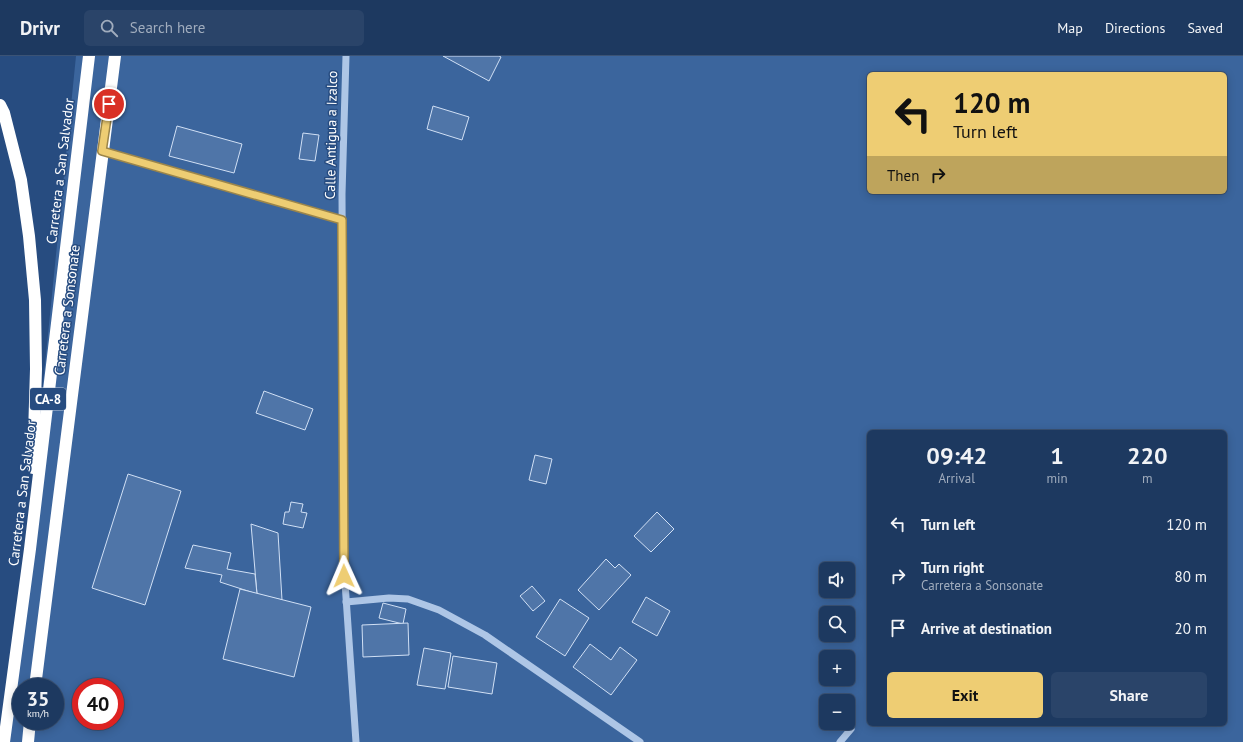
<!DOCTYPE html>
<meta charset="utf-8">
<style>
body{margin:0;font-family:"PT Sans",sans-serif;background:#2a4469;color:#f1f3f6;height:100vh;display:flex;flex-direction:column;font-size:15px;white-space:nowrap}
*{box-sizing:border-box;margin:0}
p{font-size:13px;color:#a0acbd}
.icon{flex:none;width:22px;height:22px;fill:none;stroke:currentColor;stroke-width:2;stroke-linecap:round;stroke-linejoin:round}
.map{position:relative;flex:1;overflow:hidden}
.panel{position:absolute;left:867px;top:374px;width:360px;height:296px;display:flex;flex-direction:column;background:#1d3960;border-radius:6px;box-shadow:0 2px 10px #0003,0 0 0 1px #3b5375}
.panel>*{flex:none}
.hud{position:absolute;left:867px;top:16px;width:360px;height:122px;border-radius:6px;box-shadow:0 2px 10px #0003,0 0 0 1px #3b5375;background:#eecd73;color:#111;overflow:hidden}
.buttons{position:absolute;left:819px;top:506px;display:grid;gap:8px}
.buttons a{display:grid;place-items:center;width:36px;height:36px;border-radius:6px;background:#1d3960;box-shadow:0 2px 10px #0003,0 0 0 1px #3b5375;font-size:20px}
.speed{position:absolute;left:12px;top:622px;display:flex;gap:8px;font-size:20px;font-weight:700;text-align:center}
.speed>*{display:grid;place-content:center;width:52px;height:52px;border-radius:50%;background:#1d3960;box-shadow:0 2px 10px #0003,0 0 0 1px #3b5375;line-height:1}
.speed small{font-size:10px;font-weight:400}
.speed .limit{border:6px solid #d22;background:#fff;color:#111}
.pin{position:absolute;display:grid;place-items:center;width:34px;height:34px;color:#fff;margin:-17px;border:2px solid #fff;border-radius:50%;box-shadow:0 1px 4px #0007}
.me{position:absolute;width:44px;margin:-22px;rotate:359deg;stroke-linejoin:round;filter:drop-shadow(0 0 3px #0008)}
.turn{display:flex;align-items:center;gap:14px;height:84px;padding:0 20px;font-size:18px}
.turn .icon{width:52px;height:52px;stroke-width:2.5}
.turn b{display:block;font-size:28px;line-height:34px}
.then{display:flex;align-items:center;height:38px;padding:0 20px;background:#0003;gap:8px;font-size:15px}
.eta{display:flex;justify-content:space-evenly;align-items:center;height:68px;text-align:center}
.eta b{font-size:24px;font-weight:700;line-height:28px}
.primary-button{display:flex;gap:8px;margin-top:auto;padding:8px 20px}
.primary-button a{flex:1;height:46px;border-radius:6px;background:#eecd73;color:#111;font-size:16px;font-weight:700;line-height:46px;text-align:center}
.primary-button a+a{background:#2a4469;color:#f1f3f6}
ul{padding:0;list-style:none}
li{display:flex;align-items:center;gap:12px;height:52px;padding:0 20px}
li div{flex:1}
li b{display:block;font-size:15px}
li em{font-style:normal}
header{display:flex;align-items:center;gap:24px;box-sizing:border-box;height:56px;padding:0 20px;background:#1d3960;border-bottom:1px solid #3b5375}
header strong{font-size:19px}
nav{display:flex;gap:22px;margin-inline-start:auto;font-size:14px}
.search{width:280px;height:36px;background:#2a4469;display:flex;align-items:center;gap:10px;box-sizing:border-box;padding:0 14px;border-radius:6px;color:#a0acbd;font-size:15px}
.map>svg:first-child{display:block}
.green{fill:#3b659d;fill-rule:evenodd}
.building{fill:#4f75a8;stroke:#d1e0f5}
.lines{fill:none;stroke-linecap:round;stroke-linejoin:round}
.minor{stroke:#aec6e6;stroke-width:7}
.highway{stroke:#fff;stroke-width:12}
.route-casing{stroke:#9b854b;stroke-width:10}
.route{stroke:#eecd73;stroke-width:7}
.labels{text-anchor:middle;stroke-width:3;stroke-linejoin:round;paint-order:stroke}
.shield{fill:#274c80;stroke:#bec9d9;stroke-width:1}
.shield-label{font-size:13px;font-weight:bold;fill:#fff}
.street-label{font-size:14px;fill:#fff;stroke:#274c80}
</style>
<header>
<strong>Drivr</strong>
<div class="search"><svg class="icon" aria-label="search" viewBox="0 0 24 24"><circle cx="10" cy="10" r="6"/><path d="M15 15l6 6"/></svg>Search here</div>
<nav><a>Map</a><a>Directions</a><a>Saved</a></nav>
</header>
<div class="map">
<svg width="1243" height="686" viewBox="0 0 1243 686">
<rect width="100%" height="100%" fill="#274c80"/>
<!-- green -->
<path class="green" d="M76,0H1243V686H7ZM869,18H1225V136H869ZM869,376H1225V668H869ZM826,513H848V535H826ZM826,557H848V579H826ZM826,601H848V623H826ZM21,631H55V665H21ZM81,631H115V665H81ZM826,645H848V667H826Z"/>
<!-- building -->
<g class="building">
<path d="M443,0H499L501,1L489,25Z"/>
<path d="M433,50L469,61L462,84L427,73Z"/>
<path d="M177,70L242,88L234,117L169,100Z"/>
<path d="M303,77L319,79L315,105L299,103Z"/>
<path d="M264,335L313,353L305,374L256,357Z"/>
<path d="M535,399L552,403L546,428L529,424Z"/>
<path d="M128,418L181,435L145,549L92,532Z"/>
<path d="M291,446L303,448L301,456L307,457L303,472L283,468L285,456H289Z"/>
<path d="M657,456L674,473L651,496L634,480Z"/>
<path d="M251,468L278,477L282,544L257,538Z"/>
<path d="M193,489L231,497L227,513L255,518L257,538L220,526L222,519L185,512Z"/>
<path d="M606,503L615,512L619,508L631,519L599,554L578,534Z"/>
<path d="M532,530L545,545L533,555L520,540Z"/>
<path d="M240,533L311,551L294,621L223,603Z"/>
<path d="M646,541L670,555L657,580L632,566Z"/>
<path d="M560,543L589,562L565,600L536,581Z"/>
<path d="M383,547L406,553L403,568L379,562Z"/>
<path d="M408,567L409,599L363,601L362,569Z"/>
<path d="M590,588L611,604L620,591L637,604L611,639L573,611Z"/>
<path d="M424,592L451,597L445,633L417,629Z"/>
<path d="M453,600L497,607L492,638L448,631Z"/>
</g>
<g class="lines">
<!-- minor -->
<g class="minor">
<path d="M346,0L342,138L344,512L356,686"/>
<path d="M102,95L342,164"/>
<path d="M346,546L389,542L408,543L439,554L485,579L640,686"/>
<path d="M840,686L851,673"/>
</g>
<!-- highway -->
<g class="highway">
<path d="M0,49L4,57L21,124L29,180L35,244L36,313L33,412"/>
<path d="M35,631L115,0"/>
<path d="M4,686L30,493L89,0"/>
<path d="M28,686L30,665"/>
</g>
</g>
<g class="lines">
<!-- route casing -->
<g class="route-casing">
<path id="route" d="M109,48L102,95L342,164L344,520"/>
</g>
<!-- route -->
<use href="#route" class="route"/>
</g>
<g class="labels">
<!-- shield labels -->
<rect class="shield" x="30" y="332" width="36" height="22" rx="3"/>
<g class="shield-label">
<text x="48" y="348">CA-8</text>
</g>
<!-- street labels -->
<g class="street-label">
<text transform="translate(331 79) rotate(-89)" y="5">Calle Antigua a Izalco</text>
<text transform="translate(60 115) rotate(-83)" y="5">Carretera a San Salvador</text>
<text transform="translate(67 254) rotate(-83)" y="5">Carretera a Sonsonate</text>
<text transform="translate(22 437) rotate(-83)" y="5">Carretera a San Salvador</text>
</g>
</g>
</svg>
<div class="buttons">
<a><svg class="icon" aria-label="sound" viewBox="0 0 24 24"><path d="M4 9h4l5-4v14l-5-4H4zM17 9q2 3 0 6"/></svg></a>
<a><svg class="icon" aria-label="search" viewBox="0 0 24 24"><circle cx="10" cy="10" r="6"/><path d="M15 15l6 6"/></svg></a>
<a>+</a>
<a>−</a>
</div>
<div class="speed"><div>35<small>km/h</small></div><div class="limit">40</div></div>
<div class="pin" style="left:109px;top:48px;background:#d93025"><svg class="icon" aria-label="arrive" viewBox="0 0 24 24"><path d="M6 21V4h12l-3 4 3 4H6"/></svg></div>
<svg class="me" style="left:344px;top:520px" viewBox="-20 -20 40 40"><path d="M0-17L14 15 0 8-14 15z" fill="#eecd73" stroke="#fff" stroke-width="4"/></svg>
<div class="hud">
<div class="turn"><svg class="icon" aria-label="left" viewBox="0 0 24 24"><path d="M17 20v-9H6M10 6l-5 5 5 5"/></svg><div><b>120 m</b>Turn left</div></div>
<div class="then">Then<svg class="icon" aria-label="right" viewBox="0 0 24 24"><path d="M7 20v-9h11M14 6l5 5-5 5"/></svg></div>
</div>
<section class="panel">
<div class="eta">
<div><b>09:42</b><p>Arrival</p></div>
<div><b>1</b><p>min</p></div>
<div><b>220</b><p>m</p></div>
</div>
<ul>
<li><svg class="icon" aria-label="left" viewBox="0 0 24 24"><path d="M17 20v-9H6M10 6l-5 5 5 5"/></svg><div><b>Turn left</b></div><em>120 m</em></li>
<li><svg class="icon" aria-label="right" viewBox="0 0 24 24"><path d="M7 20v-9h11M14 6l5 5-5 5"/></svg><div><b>Turn right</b><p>Carretera a Sonsonate</p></div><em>80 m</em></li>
<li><svg class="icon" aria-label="arrive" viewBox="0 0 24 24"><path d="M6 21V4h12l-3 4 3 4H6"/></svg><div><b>Arrive at destination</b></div><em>20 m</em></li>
</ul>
<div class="primary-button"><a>Exit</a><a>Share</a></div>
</section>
</div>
